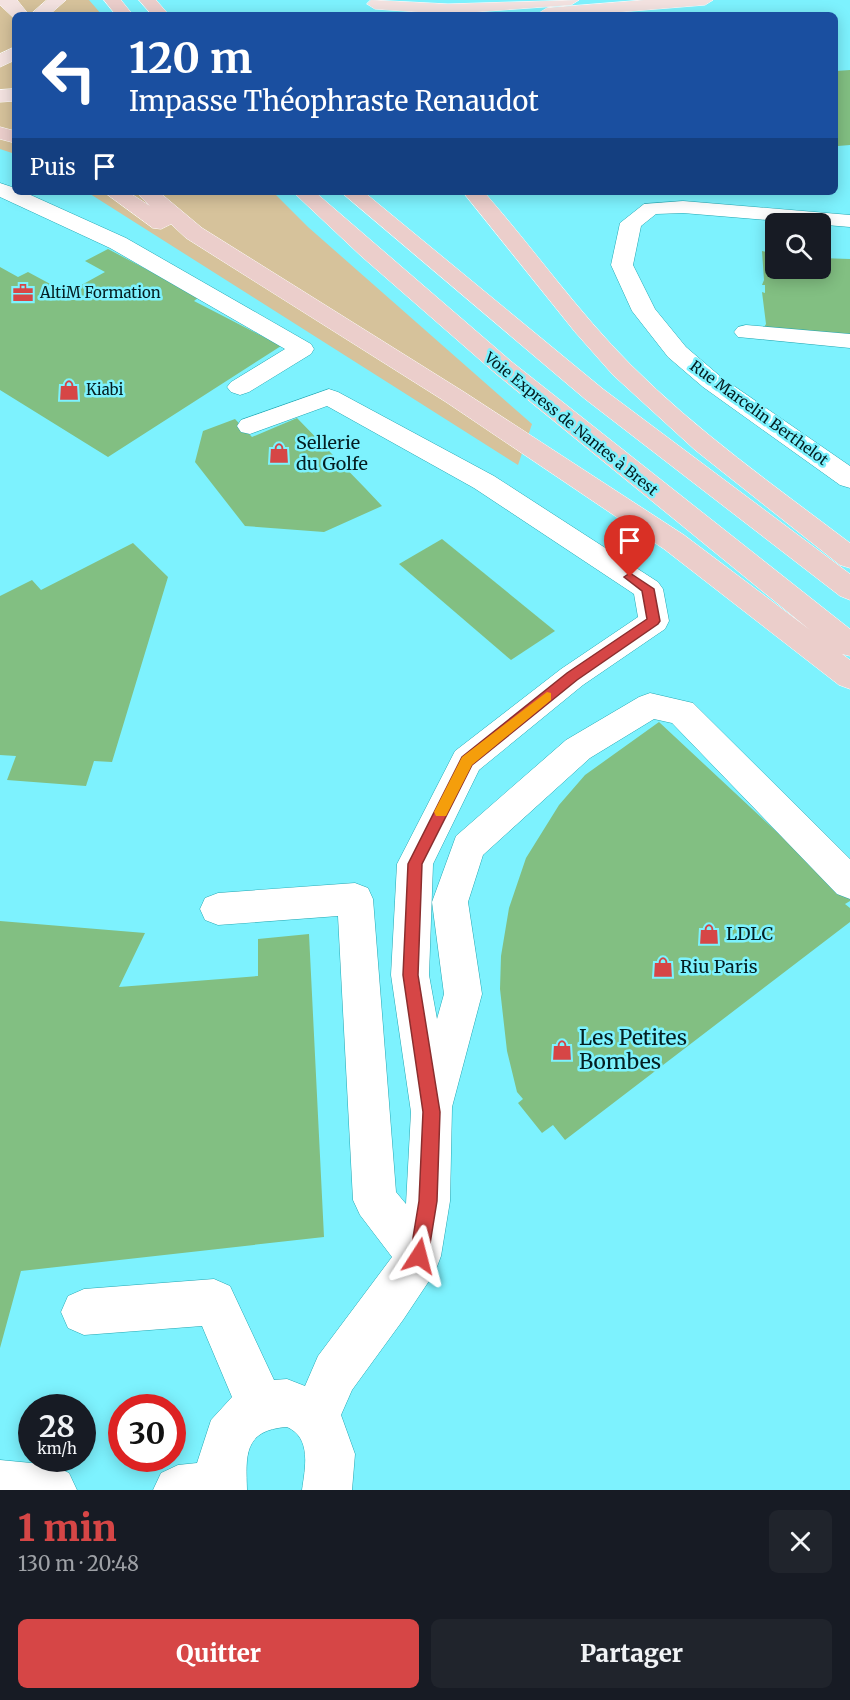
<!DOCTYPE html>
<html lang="fr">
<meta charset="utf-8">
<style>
body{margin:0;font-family:Merriweather,serif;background:#20242c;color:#f1f3f6;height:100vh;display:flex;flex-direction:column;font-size:22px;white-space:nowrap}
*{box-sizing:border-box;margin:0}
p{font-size:20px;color:#9ea1a6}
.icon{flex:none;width:33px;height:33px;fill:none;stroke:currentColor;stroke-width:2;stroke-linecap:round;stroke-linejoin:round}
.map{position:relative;height:1490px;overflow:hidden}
.sheet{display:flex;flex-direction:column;background:#171b24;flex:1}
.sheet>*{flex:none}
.hud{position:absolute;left:12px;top:12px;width:826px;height:183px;border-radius:9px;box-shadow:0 3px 15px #0003;background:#1a4fa0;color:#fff;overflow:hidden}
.fabs{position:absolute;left:765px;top:213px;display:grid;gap:12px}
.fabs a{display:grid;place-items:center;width:66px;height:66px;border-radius:9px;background:#171b24;box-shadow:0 3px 15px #0003;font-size:30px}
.speed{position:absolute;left:18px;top:1394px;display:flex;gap:12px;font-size:30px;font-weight:700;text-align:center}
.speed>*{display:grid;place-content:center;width:78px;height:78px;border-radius:50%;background:#171b24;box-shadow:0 3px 15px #0003;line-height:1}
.speed small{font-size:15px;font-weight:400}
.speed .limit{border:9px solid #d22;background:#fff;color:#111}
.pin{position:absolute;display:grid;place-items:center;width:51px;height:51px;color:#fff;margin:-62px -26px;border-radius:50% 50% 50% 0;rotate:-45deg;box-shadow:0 0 6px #0007}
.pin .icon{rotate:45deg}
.me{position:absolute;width:66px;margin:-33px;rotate:9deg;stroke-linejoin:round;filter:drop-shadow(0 0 4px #0008)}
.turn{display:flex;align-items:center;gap:21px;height:126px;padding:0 18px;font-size:27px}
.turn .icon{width:78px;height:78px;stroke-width:2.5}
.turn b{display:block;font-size:42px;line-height:51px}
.then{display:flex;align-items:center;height:57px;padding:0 18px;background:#0003;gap:12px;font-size:22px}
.round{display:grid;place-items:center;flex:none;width:63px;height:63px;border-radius:9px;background:#20242c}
.summary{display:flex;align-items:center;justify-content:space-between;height:102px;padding:0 18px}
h1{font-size:36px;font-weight:800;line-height:45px;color:#d64646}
.primary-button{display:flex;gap:12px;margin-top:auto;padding:12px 18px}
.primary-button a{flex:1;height:69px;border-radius:9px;background:#d64646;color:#fff;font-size:24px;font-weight:800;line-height:69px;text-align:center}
.primary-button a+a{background:#20242c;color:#f1f3f6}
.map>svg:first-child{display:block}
.green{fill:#d6c29b}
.building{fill:#82bf82}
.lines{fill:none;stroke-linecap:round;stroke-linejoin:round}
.minor-casing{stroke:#23a7b3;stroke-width:1}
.major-casing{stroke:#fff;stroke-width:1}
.highway-casing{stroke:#fff;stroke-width:1}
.minor{fill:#fff;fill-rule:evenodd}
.major{fill:#f3e2e0;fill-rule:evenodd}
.highway{fill:#ebcecb;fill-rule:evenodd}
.route{fill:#d64646;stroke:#8b2e2e;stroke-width:1.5}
.slow{fill:#f59e0b}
.labels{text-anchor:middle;stroke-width:5;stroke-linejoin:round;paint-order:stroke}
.far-poi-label{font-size:15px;fill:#041e21;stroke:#7df2fe;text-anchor:start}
.far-street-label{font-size:15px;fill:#041e21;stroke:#7df2fe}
.poi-label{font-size:18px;fill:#041e21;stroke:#7df2fe;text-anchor:start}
.near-poi-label{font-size:21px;fill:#041e21;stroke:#7df2fe;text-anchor:start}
</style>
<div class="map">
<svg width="850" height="1490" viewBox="0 0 850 1490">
<rect width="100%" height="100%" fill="#7df2fe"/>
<!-- green -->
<g class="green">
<path d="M0,0H89L102,15H15V154L0,149Z"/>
<path d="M87,192H273L308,227L532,424L518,465Z"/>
</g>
<!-- building -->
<g class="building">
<path d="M850,70V145L838,146L836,144V71Z"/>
<path d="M108,249L199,297L194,301L281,346L108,457L0,390V267L18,277L28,272L67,293L105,272L85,261Z"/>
<path d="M762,251L776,254V268H820V258L850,259V337L763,329L766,324L762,292L765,293V285H762L764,280Z"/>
<path d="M297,418L365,488L382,506L324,532L245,526L195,462L203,431L235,419L252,437Z"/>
<path d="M442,539L555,631L511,660L399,564Z"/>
<path d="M133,543L168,577L112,762L94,761L86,786L7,780L16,756L0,755V596L32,580L41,590Z"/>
<path d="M659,722L825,877L850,895V901L845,904L850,908V922L565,1140L553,1125L542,1133L518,1103L523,1099L517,1092L507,1051L500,989L501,956L509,908L526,858L559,805L585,775Z"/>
<path d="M0,921L145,933L119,987L258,976V939L309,934L324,1237L21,1271L0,1348Z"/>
</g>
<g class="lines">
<!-- minor casing -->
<g class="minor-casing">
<g id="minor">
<path d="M0,183L15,188V192H24L126,238L311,344L314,349L311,354L249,392L240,395L231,392L227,387L231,382L285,349L110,248L0,197Z"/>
<path d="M683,201L850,215V227L683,213L656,214L641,226L633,265L655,309L686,347L721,377L850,466V488L840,485L703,387L668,357L632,311L611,265L620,223L644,204Z"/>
<path d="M746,325L850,334V348L738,337L734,332L738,327Z"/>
<path d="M329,389L338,392L494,476L658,582L663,589L669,621L665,629L583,685L479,770L433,864L429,975L437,1019L444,994L432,902L456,836L566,740L639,697L650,693L693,703L850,859V899L837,894L672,723L654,719L590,758L483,855L468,902L482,994L452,1107L450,1201L441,1256L435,1272L403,1320L352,1390L341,1415L355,1454L352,1490H302C305,1468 312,1438 287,1427C243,1430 246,1456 247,1490H153L161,1473L178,1465L197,1463L211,1420L232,1397L202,1326L84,1335L68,1328L61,1312L68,1296L84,1289L214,1279L230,1286L274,1380L287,1379L305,1386L318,1356L392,1257L360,1215L353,1200L338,916L218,925L205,920L200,909L205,898L218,893L355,883L368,888L373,899L396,1192L406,1204L411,1112L391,975L397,864L455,751L561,669L638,617L634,594L474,488L327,406L250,434L241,432L237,426L241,420Z"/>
<path d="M0,1460L52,1465L69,1473L77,1490H0Z"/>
</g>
</g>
<!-- major casing -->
<g class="major-casing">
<g id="major">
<path d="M0,0H17L29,15H15V19L0,5Z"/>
<path d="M47,0H66L49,15H30Z"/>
<path d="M371,0L448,4L579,0L571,5L448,14L375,9L367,4Z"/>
<path d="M644,0H713L705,5L584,15L539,13L547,8Z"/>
<path d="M15,47V60L0,67V54Z"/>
<path d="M15,89V101L0,102V90Z"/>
</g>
</g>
<!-- highway casing -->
<g class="highway-casing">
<g id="highway">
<path d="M104,0H121L133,15H116Z"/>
<path d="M139,0H156L169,15H152Z"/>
<path d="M0,127L15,131V143L0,139Z"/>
<path d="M104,192H128L150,206L136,192H159L202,228L464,392L684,535L810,630L495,373L361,256L293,192H315L512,362L850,629V656L842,654L850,660V689L839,685L664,549L446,402L186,238L171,224L161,229L153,228Z"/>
<path d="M341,192H364L603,389L850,574V600L840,596L585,399Z"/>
<path d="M463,192H484C534,249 578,312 631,365C698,432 775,486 850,543V568L840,565L695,450L613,375L575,332Z"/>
</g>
</g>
<!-- minor -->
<use href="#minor" class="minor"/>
<!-- major -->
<use href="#major" class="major"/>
<!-- highway -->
<use href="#highway" class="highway"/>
</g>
<!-- route -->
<path class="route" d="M630,573L654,589L660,621L658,624L577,680L472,765L422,864L418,975L440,1112L437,1201L428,1256L425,1263L419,1265L412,1263L410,1256L419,1201L423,1112L403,975L408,864L462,757L567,673L647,619L642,591L624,577Z"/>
<!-- slow -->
<path class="slow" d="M547,692L551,693V700L472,765L446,816H436L434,812L462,757Z"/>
<!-- icons -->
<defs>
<g id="office-bare" transform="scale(1.62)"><path d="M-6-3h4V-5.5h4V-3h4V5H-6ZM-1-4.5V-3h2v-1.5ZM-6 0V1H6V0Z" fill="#d64646" stroke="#7df2fe" stroke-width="2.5" paint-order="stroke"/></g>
<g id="shop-bare" transform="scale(1.62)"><path d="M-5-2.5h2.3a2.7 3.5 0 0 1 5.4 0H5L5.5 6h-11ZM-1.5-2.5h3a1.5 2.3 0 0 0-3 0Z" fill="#d64646" stroke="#7df2fe" stroke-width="2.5" paint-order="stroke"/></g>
</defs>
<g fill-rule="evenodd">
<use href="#office-bare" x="23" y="293"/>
<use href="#shop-bare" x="69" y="390"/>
<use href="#shop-bare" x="279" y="453"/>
<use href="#shop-bare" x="709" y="934"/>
<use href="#shop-bare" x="663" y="967"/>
<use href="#shop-bare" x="562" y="1050"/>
</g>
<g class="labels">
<!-- far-poi labels -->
<g class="far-poi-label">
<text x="40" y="298">AltiM Formation</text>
<text x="86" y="395">Kiabi</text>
</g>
<!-- far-street labels -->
<g class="far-street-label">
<text transform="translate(759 413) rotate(36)" y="5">Rue Marcelin Berthelot</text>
<text transform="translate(571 424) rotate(39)" y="5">Voie Express de Nantes à Brest</text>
</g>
<!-- poi labels -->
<g class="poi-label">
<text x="296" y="449">Sellerie<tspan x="296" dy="21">du Golfe</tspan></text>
<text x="726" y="940">LDLC</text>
<text x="680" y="973">Riu Paris</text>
</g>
<!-- near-poi labels -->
<g class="near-poi-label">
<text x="579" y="1045">Les Petites<tspan x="579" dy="24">Bombes</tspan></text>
</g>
</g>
</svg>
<div class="fabs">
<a><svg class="icon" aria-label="search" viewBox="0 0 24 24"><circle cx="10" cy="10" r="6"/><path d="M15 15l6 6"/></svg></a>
</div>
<div class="speed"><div>28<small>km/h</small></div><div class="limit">30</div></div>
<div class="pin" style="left:630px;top:577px;background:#d93025"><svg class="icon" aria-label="arrive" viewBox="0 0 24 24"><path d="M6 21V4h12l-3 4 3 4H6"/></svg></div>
<svg class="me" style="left:419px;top:1256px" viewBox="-20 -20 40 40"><path d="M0-17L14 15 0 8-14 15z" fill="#d64646" stroke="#fff" stroke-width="4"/></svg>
<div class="hud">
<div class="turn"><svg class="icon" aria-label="left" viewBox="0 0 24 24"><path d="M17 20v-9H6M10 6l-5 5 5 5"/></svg><div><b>120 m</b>Impasse Théophraste Renaudot</div></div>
<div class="then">Puis<svg class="icon" aria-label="arrive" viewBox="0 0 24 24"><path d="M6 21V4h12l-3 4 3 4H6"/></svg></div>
</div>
</div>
<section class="sheet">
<div class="summary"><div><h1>1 min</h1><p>130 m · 20:48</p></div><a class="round"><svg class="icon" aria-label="close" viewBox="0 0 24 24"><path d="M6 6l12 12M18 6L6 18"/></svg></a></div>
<div class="primary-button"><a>Quitter</a><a>Partager</a></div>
</section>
